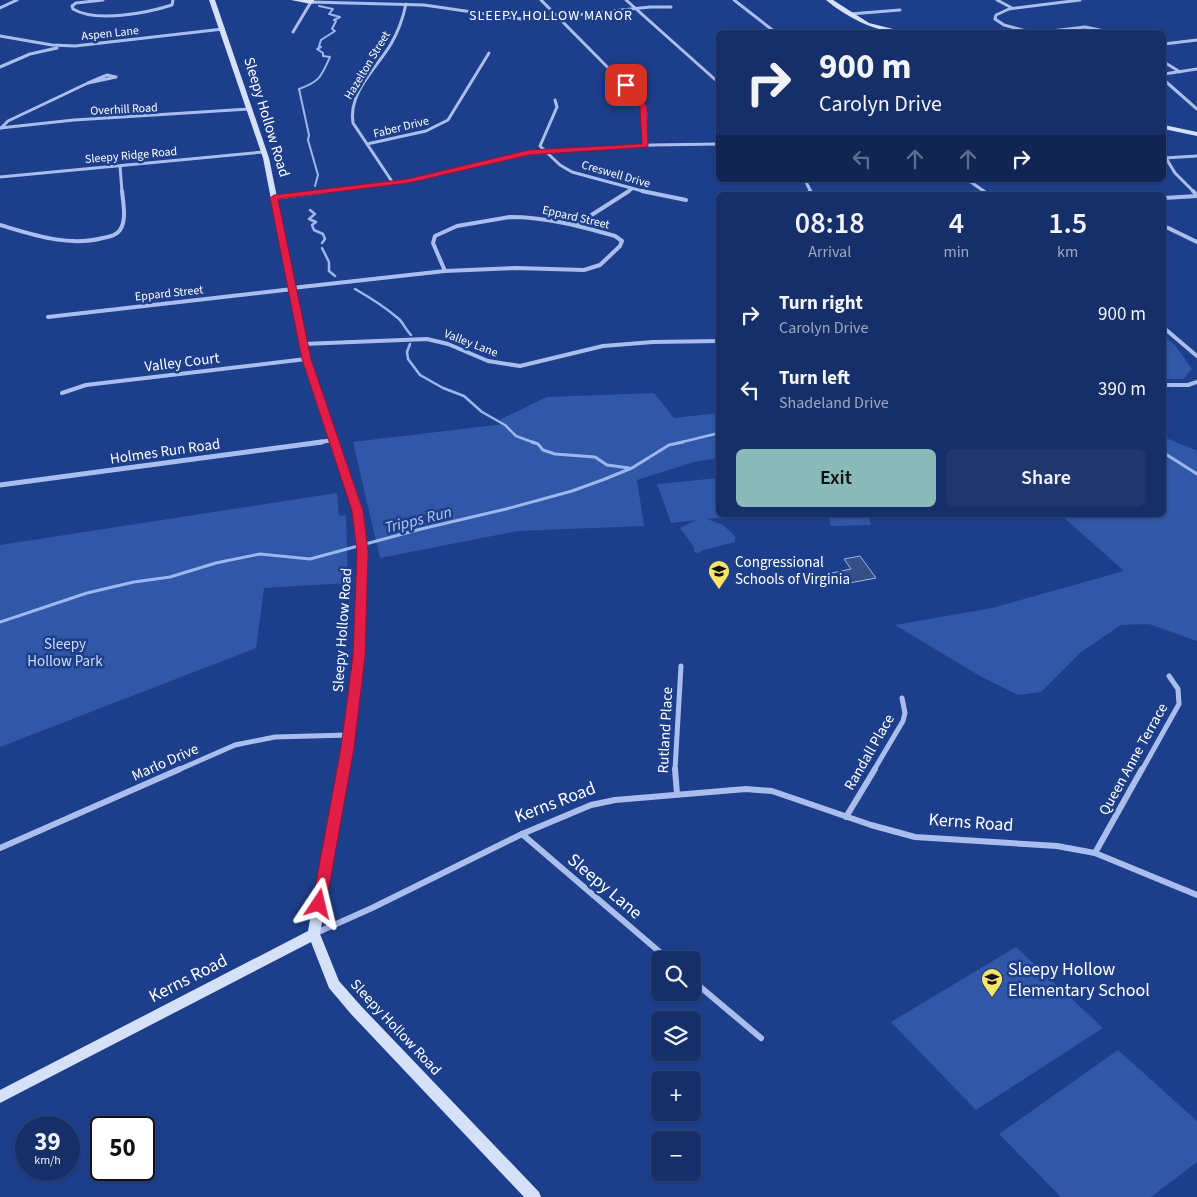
<!DOCTYPE html>
<meta charset="utf-8">
<style>
body{margin:0;font-family:"Source Sans 3",sans-serif;background:#1f376e;color:#f1f3f6;height:100vh;display:flex;flex-direction:column;font-size:19px;white-space:nowrap}
*{box-sizing:border-box;margin:0}
p{font-size:16px;color:#9ea9c0}
.icon{flex:none;width:28px;height:28px;fill:none;stroke:currentColor;stroke-width:2;stroke-linecap:round;stroke-linejoin:round}
.map{position:relative;flex:1;overflow:hidden}
.side{position:absolute;left:716px;top:192px;width:450px;height:325px;display:flex;flex-direction:column;background:#162f68;border-radius:8px;box-shadow:0 1px 4px #0004,0 0 0 1px #354a7c}
.side>*{flex:none}
.hud{position:absolute;left:716px;top:30px;width:450px;height:152px;border-radius:8px;box-shadow:0 1px 4px #0004,0 0 0 1px #354a7c;background:#162f68;color:#f1f3f6;overflow:hidden}
.tools{position:absolute;left:651px;top:951px;display:grid;gap:10px}
.tools a{display:grid;place-items:center;width:50px;height:50px;border-radius:8px;background:#162f68;box-shadow:0 1px 4px #0004,0 0 0 1px #354a7c;font-size:25px}
.speed{position:absolute;left:15px;top:1116px;display:flex;gap:10px;font-size:25px;font-weight:700;text-align:center}
.speed>*{display:grid;place-content:center;width:65px;height:65px;border-radius:50%;background:#162f68;box-shadow:0 1px 4px #0004,0 0 0 1px #354a7c;line-height:1}
.speed small{font-size:12px;font-weight:400}
.speed .limit{border:2px solid #111;border-radius:8px;background:#fff;color:#111}
.pin{position:absolute;display:grid;place-items:center;width:42px;height:42px;color:#fff;margin:-21px;border-radius:10px;box-shadow:0 2px 8px #0006}
.me{position:absolute;width:55px;margin:-28px;rotate:10deg;stroke-linejoin:round;filter:drop-shadow(0 0 4px #0008)}
.turn{display:flex;align-items:center;gap:18px;height:105px;padding:0 20px;font-size:22px}
.turn .icon{width:65px;height:65px;stroke-width:2.5}
.turn b{display:block;font-size:35px;line-height:42px}
.lanes{display:flex;align-items:center;height:48px;padding:0 20px;background:#0003;justify-content:center;gap:25px;direction:ltr}
.lanes .off{opacity:.35}
.eta{display:flex;justify-content:space-evenly;align-items:center;height:85px;text-align:center}
.eta b{font-size:30px;font-weight:600;line-height:35px}
.primary-button{display:flex;gap:10px;margin-top:auto;padding:10px 20px}
.primary-button a{flex:1;height:58px;border-radius:8px;background:#8bbbb9;color:#111;font-size:20px;font-weight:600;line-height:58px;text-align:center}
.primary-button a+a{background:#1f376e;color:#f1f3f6}
ul{padding:0;list-style:none}
li{display:flex;align-items:center;gap:15px;height:75px;padding:0 20px}
li div{flex:1}
li b{display:block;font-size:19px}
li em{font-style:normal}
.map>svg:first-child{display:block}
.green{fill:#3157a8}
.water{fill:#374f87;stroke:#9cb7ee}
.lines{fill:none;stroke-linecap:round;stroke-linejoin:round}
.stream-far2{stroke:#9cb7ee;stroke-width:2}
.stream-far1{stroke:#9cb7ee;stroke-width:2.5}
.stream{stroke:#9cb7ee;stroke-width:3}
.street-far3{stroke:#a9beec;stroke-width:3}
.street-far2{stroke:#a9beec;stroke-width:4}
.street-far1{stroke:#a9beec;stroke-width:5}
.street{stroke:#a9beec;stroke-width:6}
.secondary{fill:#d5e0f9;fill-rule:evenodd}
.route{fill:#e11d48;stroke:#92132f}
.labels{text-anchor:middle;stroke-width:5;stroke-linejoin:round;paint-order:stroke}
.far-street-label{font-size:12px;fill:#fff;stroke:#1d3f8b}
.far-neighbourhood-label{font-size:14px;letter-spacing:1px;fill:#fff;stroke:#1d3f8b}
.street-label{font-size:15px;fill:#fff;stroke:#1d3f8b}
.poi-label{font-size:15px;fill:#fff;stroke:#1d3f8b;text-anchor:start}
.park-label{font-size:15px;fill:#cedcf9;stroke:#1d3f8b}
.water-label{font-size:16px;font-style:italic;fill:#b5c9f3;stroke:#1d3f8b}
.near-street-label{font-size:18px;fill:#fff;stroke:#1d3f8b}
.near-poi-label{font-size:18px;fill:#fff;stroke:#1d3f8b;text-anchor:start}
</style>
<div class="map">
<svg width="1197" height="1197" viewBox="0 0 1197 1197">
<rect width="100%" height="100%" fill="#1d3f8b"/>
<!-- green -->
<g class="green">
<path d="M1164,336L1175,345L1192,369L1183,379H1164Z"/>
<path d="M654,393L674,418L719,413V458L694,462L637,480L644,526L518,531L380,558L353,442L504,424L499,420L547,397Z"/>
<path d="M1164,437L1197,451V641L1149,624L1121,625L1081,652L1041,692L1018,695L980,676L895,625L992,608L1124,571L1061,515H1164Z"/>
<path d="M719,478V515H748L707,519L723,525L735,536V542L703,550L698,553L694,552V547L680,528L696,520L671,523L657,484Z"/>
<path d="M337,493L339,516L346,515L348,583L264,588L256,648L0,747V545Z"/>
<path d="M828,515H868L871,525L831,526Z"/>
<path d="M1016,947L1103,1028L976,1110L891,1022Z"/>
<path d="M1118,1050L1197,1121V1162L1151,1197H1061L999,1134Z"/>
</g>
<!-- water -->
<path class="water" d="M860,556L876,578L839,585L832,573L851,569L844,559Z"/>
<g class="lines">
<!-- stream-far2 -->
<path class="stream-far2" d="M315,186L318,175L308,140L309,135L299,89C321,81 321,76 330,57L323,56V53L317,49L321,47L319,46L321,40L335,31L332,29L336,21L334,20L340,17L329,14L333,9L319,6"/>
<!-- stream-far1 -->
<g class="stream-far1">
<path d="M310,210L315,214L309,219L316,222L312,225L314,230L323,234L325,239L322,243"/>
<path d="M322,248L329,262V271L335,276"/>
<path d="M355,289C371,298 385,307 399,319C403,323 406,330 411,335"/>
<path d="M410,344L407,352L408,359L420,375L443,388L464,396L482,412L505,425L516,436L535,443"/>
<path d="M678,443L719,433"/>
</g>
<!-- stream -->
<g class="stream">
<path d="M532,442L538,444L543,450L555,454L595,457L607,465L629,468"/>
<path d="M1164,453L1197,474"/>
<path d="M0,622L87,593L134,582L170,577L216,563L260,554L310,559L421,529L506,509L572,491L605,479L632,468L669,445L683,442"/>
</g>
<!-- street-far3 -->
<g class="street-far3">
<path d="M103,0L76,3L72,6L73,9C96,23 147,13 172,5L173,0"/>
<path d="M541,0L640,100L646,113L645,145"/>
<path d="M626,0L719,83"/>
<path d="M734,0L775,32"/>
<path d="M997,0L1012,8"/>
<path d="M0,8L17,0"/>
<path d="M850,14L900,10"/>
<path d="M293,32L311,2L424,5L528,20L650,7H671"/>
<path d="M1030,32L1004,25L995,19L996,15L1009,9L1080,0"/>
<path d="M1043,32L1085,27L1109,32"/>
<path d="M0,36L52,45L75,46L223,29"/>
<path d="M1164,44L1197,40"/>
<path d="M1164,62L1180,72"/>
<path d="M0,67L30,54L57,48"/>
<path d="M1164,74L1197,69"/>
<path d="M107,75L116,77L88,83Z"/>
<path d="M1164,80L1197,109"/>
<path d="M555,100L557,107L540,146L560,165L572,172L646,192"/>
<path d="M0,128L74,120L249,109"/>
<path d="M1,128L8,121L88,83"/>
<path d="M367,144L426,131L448,120L489,53"/>
<path d="M1164,158L1197,156"/>
<path d="M1166,158L1175,173L1194,192"/>
<path d="M120,166L122,192"/>
<path d="M0,177L263,152"/>
<path d="M805,180L811,192"/>
<path d="M968,180L985,192"/>
<path d="M393,183L353,123C348,92 376,69 391,44C398,32 403,18 406,4"/>
<path d="M318,192L407,181L529,152L652,145L719,144"/>
<path d="M627,192L632,189"/>
</g>
<!-- street-far2 -->
<g class="street-far2">
<path d="M642,191L686,200"/>
<path d="M810,191L812,195"/>
<path d="M983,191L988,195"/>
<path d="M1193,191L1197,195"/>
<path d="M274,198L328,191"/>
<path d="M1164,198L1197,196"/>
<path d="M510,217C546,217 580,226 615,236L622,241L620,246L600,265L584,270L516,268L445,271L433,243L435,236L457,226Z"/>
<path d="M0,225C34,235 68,247 103,238C109,237 117,235 120,230C127,220 123,202 122,191"/>
<path d="M576,225L629,191"/>
<path d="M1164,226L1197,242"/>
<path d="M292,288L445,271"/>
<path d="M48,317L293,289"/>
<path d="M1164,328L1197,356"/>
<path d="M303,344L427,339L448,344L488,361L520,366L603,346L653,342L719,341"/>
<path d="M1164,385H1188L1197,382"/>
<path d="M62,393L86,385L306,359"/>
<path d="M312,443L334,440"/>
</g>
<!-- street-far1 -->
<g class="street-far1">
<path d="M0,485L322,442"/>
<path d="M178,770L235,745L275,737L348,735"/>
<path d="M675,770L681,666"/>
<path d="M874,770L903,721L905,713L902,698"/>
<path d="M1142,770L1179,704L1178,689L1169,676"/>
</g>
<!-- street -->
<g class="street">
<path d="M675,769L677,794"/>
<path d="M846,817L875,769"/>
<path d="M522,834L669,960"/>
<path d="M0,848L180,769"/>
<path d="M1095,853L1142,769"/>
<path d="M316,933L372,908L522,834L591,805L615,800L746,789L772,791L871,825L915,837L1057,846L1095,853L1197,895"/>
<path d="M692,980L761,1038"/>
</g>
<!-- secondary -->
<g class="secondary">
<path d="M209,0H215L269,158L310,359L363,511L368,552L364,655L353,748L320,934L339,981L361,1006L539,1192L541,1197H524L351,1014L329,988L311,942L0,1103V1090L308,931L341,748L354,655L358,552L353,511L302,359L263,158Z"/>
<path d="M291,0H314V2L311,4Z"/>
<path d="M826,0H833L869,23L905,32C879,35 845,16 826,0Z"/>
<path d="M1164,125L1197,132V136L1164,129Z"/>
</g>
</g>
<!-- route -->
<path class="route" d="M623,83H628L637,92L647,107L648,147L529,155L408,183L278,199L311,359L363,511L368,552L365,656L354,748L326,904L324,908L319,910L314,908L312,904L341,748L353,656L357,552L352,511L302,359L270,198L274,195L408,179L529,150L642,144L640,107L623,86Z"/>
<!-- icons -->
<defs>
<g id="school-pin" transform="scale(1.125)"><path d="M0 17L-7.5 6A9.5 9.5 0 1 1 7.5 6Z" fill="#fbe468" stroke="#1d3f8b"/><path d="M0-5L7-2L0 1L-7-2ZM-4 1L0 2.5L4 1V4Q0 6-4 4Z" fill="#111"/></g>
</defs>
<g fill-rule="evenodd">
<use href="#school-pin" x="719" y="571"/>
<use href="#school-pin" x="992" y="979"/>
</g>
<g class="labels">
<!-- far-street labels -->
<g class="far-street-label">
<text transform="translate(110 33) rotate(-6)" y="4">Aspen Lane</text>
<text transform="translate(367 65) rotate(-59)" y="4">Hazelton Street</text>
<text transform="translate(124 109) rotate(-3)" y="4">Overhill Road</text>
<text transform="translate(401 127) rotate(-14)" y="4">Faber Drive</text>
<text transform="translate(131 155) rotate(-5)" y="4">Sleepy Ridge Road</text>
<text transform="translate(616 174) rotate(16)" y="4">Creswell Drive</text>
<text transform="translate(576 217) rotate(13)" y="4">Eppard Street</text>
<text transform="translate(169 293) rotate(-6)" y="4">Eppard Street</text>
<text transform="translate(471 343) rotate(21)" y="4">Valley Lane</text>
</g>
<!-- far-neighbourhood labels -->
<g class="far-neighbourhood-label">
<text x="551" y="20">SLEEPY HOLLOW MANOR</text>
</g>
<!-- street labels -->
<g class="street-label">
<text transform="translate(267 117) rotate(73)" y="5">Sleepy Hollow Road</text>
<text transform="translate(182 362) rotate(-7)" y="5">Valley Court</text>
<text transform="translate(165 451) rotate(-8)" y="5">Holmes Run Road</text>
<text transform="translate(342 630) rotate(-86)" y="5">Sleepy Hollow Road</text>
<text transform="translate(665 730) rotate(-87)" y="5">Rutland Place</text>
<text transform="translate(869 752) rotate(-60)" y="5">Randall Place</text>
<text transform="translate(1133 759) rotate(-61)" y="5">Queen Anne Terrace</text>
<text transform="translate(165 762) rotate(-24)" y="5">Marlo Drive</text>
<text transform="translate(396 1027) rotate(47)" y="5">Sleepy Hollow Road</text>
</g>
<!-- poi labels -->
<g class="poi-label">
<text x="735" y="567">Congressional<tspan x="735" dy="17">Schools of Virginia</tspan></text>
</g>
<!-- park labels -->
<g class="park-label">
<text x="65" y="649">Sleepy<tspan x="65" dy="17">Hollow Park</tspan></text>
</g>
<!-- water labels -->
<g class="water-label">
<text transform="translate(418 519) rotate(-14)" y="6">Tripps Run</text>
</g>
<!-- near-street labels -->
<g class="near-street-label">
<text transform="translate(555 802) rotate(-21)" y="6">Kerns Road</text>
<text transform="translate(971 822) rotate(4)" y="6">Kerns Road</text>
<text transform="translate(605 886) rotate(40)" y="6">Sleepy Lane</text>
<text transform="translate(188 978) rotate(-27)" y="6">Kerns Road</text>
</g>
<!-- near-poi labels -->
<g class="near-poi-label">
<text x="1008" y="975">Sleepy Hollow<tspan x="1008" dy="21">Elementary School</tspan></text>
</g>
</g>
</svg>
<div class="tools">
<a><svg class="icon" aria-label="search" viewBox="0 0 24 24"><circle cx="10" cy="10" r="6"/><path d="M15 15l6 6"/></svg></a>
<a><svg class="icon" aria-label="layers" viewBox="0 0 24 24"><path d="M12 4l9 5-9 5-9-5zM3 14l9 5 9-5"/></svg></a>
<a>+</a>
<a>−</a>
</div>
<div class="speed"><div>39<small>km/h</small></div><div class="limit">50</div></div>
<div class="pin" style="left:626px;top:85px;background:#d93025"><svg class="icon" aria-label="arrive" viewBox="0 0 24 24"><path d="M6 21V4h12l-3 4 3 4H6"/></svg></div>
<svg class="me" style="left:319px;top:904px" viewBox="-20 -20 40 40"><path d="M0-17L14 15 0 8-14 15z" fill="#e11d48" stroke="#fff" stroke-width="4"/></svg>
<div class="hud">
<div class="turn"><svg class="icon" aria-label="right" viewBox="0 0 24 24"><path d="M7 20v-9h11M14 6l5 5-5 5"/></svg><div><b>900 m</b>Carolyn Drive</div></div>
<div class="lanes"><svg class="icon off" aria-label="left" viewBox="0 0 24 24"><path d="M17 20v-9H6M10 6l-5 5 5 5"/></svg><svg class="icon off" aria-label="ahead" viewBox="0 0 24 24"><path d="M12 20V5M6 11l6-6 6 6"/></svg><svg class="icon off" aria-label="ahead" viewBox="0 0 24 24"><path d="M12 20V5M6 11l6-6 6 6"/></svg><svg class="icon" aria-label="right" viewBox="0 0 24 24"><path d="M7 20v-9h11M14 6l5 5-5 5"/></svg></div>
</div>
<section class="side">
<div class="eta">
<div><b>08:18</b><p>Arrival</p></div>
<div><b>4</b><p>min</p></div>
<div><b>1.5</b><p>km</p></div>
</div>
<ul>
<li><svg class="icon" aria-label="right" viewBox="0 0 24 24"><path d="M7 20v-9h11M14 6l5 5-5 5"/></svg><div><b>Turn right</b><p>Carolyn Drive</p></div><em>900 m</em></li>
<li><svg class="icon" aria-label="left" viewBox="0 0 24 24"><path d="M17 20v-9H6M10 6l-5 5 5 5"/></svg><div><b>Turn left</b><p>Shadeland Drive</p></div><em>390 m</em></li>
</ul>
<div class="primary-button"><a>Exit</a><a>Share</a></div>
</section>
</div>
